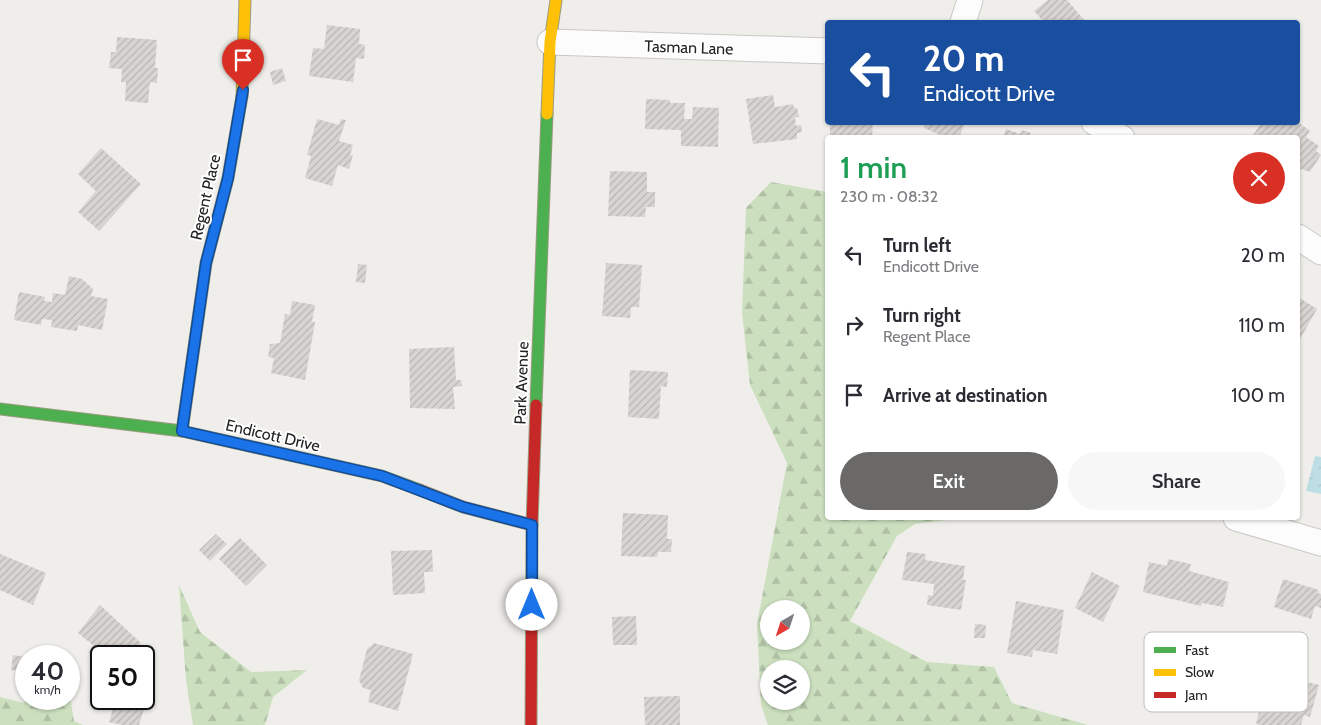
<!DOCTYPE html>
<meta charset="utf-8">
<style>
body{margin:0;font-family:Cabin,sans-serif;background:#f7f7f7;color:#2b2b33;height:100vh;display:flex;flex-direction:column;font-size:19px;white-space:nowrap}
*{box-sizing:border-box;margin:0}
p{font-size:16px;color:#7c7c81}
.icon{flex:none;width:28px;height:28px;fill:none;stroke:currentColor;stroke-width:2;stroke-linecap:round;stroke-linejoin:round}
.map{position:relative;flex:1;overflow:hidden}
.drawer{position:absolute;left:825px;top:135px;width:475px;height:385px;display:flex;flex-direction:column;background:#fff;border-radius:5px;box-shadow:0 1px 4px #0004}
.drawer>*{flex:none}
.top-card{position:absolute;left:825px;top:20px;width:475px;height:105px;border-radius:5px;box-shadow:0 1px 4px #0004;background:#1a4fa0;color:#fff;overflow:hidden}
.needle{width:32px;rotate:219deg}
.controls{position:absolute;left:760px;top:600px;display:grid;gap:10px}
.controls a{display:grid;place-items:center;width:50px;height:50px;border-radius:50%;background:#fff;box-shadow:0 1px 4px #0004;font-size:25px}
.speed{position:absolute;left:15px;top:645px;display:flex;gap:10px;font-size:25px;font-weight:700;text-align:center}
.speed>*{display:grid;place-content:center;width:65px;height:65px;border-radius:50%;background:#fff;box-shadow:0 1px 4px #0004;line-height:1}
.speed small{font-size:12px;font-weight:400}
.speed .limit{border:2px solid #111;border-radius:8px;background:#fff;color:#111}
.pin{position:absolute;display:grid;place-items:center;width:42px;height:42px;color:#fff;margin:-51px -21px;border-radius:50% 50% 50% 0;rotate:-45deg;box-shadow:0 0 5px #0007}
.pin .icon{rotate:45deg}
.me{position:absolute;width:55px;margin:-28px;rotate:0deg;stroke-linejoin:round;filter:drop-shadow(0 0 4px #0008)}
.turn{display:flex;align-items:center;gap:18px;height:105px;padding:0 15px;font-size:22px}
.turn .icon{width:65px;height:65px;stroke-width:2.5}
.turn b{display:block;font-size:35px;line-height:42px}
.round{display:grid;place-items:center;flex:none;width:52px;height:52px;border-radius:26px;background:#f7f7f7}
.head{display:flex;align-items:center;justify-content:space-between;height:85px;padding:0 15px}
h1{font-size:30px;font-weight:600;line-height:38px;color:#1e9e55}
.button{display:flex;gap:10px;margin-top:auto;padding:10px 15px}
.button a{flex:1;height:58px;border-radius:30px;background:#6a6968;color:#fff;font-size:20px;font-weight:600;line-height:58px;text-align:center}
.button a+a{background:#f7f7f7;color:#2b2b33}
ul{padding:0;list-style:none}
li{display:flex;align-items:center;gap:15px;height:70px;padding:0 15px}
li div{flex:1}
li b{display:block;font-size:19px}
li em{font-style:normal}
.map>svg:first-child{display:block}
.forest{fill:url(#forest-firs);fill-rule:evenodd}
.water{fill:url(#water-ripples)}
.building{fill:url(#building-hatch)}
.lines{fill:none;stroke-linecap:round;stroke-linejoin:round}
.street-casing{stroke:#c9c8c6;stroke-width:27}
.fast-casing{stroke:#9b9c80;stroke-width:13}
.slow-casing{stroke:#9b9c80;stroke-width:13}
.jam-casing{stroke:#9b9c80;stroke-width:13}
.street{stroke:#fdfcfc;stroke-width:25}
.fast{stroke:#4caf50;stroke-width:11}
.slow{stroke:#ffc107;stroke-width:11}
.jam{stroke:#c62828;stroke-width:11}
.route-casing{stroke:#114b97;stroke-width:12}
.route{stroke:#1a73e8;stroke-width:9}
.labels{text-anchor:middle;stroke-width:4;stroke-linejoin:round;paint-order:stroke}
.street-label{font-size:16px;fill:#222;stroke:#fff}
.key{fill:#fff;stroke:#bdbdbd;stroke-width:1}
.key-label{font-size:14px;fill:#222}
</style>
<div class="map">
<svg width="1321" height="725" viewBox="0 0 1321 725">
<defs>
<pattern id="forest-firs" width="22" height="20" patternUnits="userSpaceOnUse" patternTransform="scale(1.25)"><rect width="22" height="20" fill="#cce0bf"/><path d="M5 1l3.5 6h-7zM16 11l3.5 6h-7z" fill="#afc0a4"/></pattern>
<pattern id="water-ripples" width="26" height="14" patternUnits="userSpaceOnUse" patternTransform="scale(1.25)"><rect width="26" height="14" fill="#bddee4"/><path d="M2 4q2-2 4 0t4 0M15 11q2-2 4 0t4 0" fill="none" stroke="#a2bec3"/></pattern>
<pattern id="building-hatch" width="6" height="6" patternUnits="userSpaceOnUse" patternTransform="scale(1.25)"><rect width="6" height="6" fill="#d7d4d1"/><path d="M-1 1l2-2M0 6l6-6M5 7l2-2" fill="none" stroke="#b8b6b3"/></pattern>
</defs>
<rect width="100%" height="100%" fill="#f0eeea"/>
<!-- forest -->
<g class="forest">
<path d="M771,182L827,192L828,518H963L915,524L897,536L850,621L927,662L994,667L1012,703L1088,725H768L761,705L757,624L787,463L750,385L742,312L746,208ZM769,609H801V641H769ZM769,669H801V701H769Z"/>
<path d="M179,585L200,632L251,672L307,670L273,697L265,725H193L186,680Z"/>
<path d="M69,690L74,721L83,725H0V697L24,703L26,698L69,699Z"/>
</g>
<!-- water -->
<path class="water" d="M1315,456L1321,457V494L1306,491Z"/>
<!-- building -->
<g class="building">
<path d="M1048,0H1067L1085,21L1044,22L1034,11Z"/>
<path d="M327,25L360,29L359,44L365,45L364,59L356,58L353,82L309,76L313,48L324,49Z"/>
<path d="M117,37L157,40L155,68H158L157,83L150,82L148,103L125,101L126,82H121L122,69L109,68L111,52H116Z"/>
<path d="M282,68L286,81L273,85L270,72Z"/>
<path d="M773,95L775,107L793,104L794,108H797L799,117H795L796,126L801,125L802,132L797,133V139L753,144L746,99Z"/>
<path d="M646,99L670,100V103H685L684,119H692L693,107L719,108L718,147L681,146V130L645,129Z"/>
<path d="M317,119L339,125L341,119L346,120L339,141L353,145L350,155H353L349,169L338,165L332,186L305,178L311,156L307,155Z"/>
<path d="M830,122H873L872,138H830Z"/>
<path d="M926,122H965L959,138H947L924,128Z"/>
<path d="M1262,122H1298L1310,131L1306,137L1319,146L1316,151L1321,155L1310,172L1298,168V138H1251Z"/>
<path d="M1006,129L1020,134L1022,130L1031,133L1029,138H1003Z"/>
<path d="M101,148L141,184L99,231L78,212L96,191L78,174Z"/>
<path d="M610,171L647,172V192H655V207H646L645,217L608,216Z"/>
<path d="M606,263L642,265L639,307H631L630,318L602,316Z"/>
<path d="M358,264L367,265L365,283L356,282Z"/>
<path d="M69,276L82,279L93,289L91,296L108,299L102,330L78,325L77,331L51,327L52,320L42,319L41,325L14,320L19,292L45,297L44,301L52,302L53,293L65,295Z"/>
<path d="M1298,297L1317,309L1300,339L1298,338Z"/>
<path d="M292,301L315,305L312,322H315L305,380L271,373L274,358L268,357L270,344L280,343L285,314L290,315Z"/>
<path d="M454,347L456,380H461L462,386L453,387L455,409L410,408L409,349Z"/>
<path d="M630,370L668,372L667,387L661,386L659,419L628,417Z"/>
<path d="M623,513L668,515L667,539H672L671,552H658L657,557L621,556Z"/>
<path d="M216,534L227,544L210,561L199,550Z"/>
<path d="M240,538L267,565L246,586L219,559Z"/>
<path d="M432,550L433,572H424L425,593L393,595L391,551Z"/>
<path d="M907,552L926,554L925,560L965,566L963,580H966L961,610L927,605L928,595L933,596L934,584L902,580Z"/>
<path d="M0,554L46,573L33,605L0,590Z"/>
<path d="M1168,559L1191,564L1189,571L1229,582L1223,607L1202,603L1201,606L1143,592L1149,562L1167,566Z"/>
<path d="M1092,572L1120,586L1103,622L1075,608Z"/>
<path d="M1283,579L1319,590L1317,593L1321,594V608L1315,606L1311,619L1274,607Z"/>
<path d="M1016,601L1064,610L1057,654L1033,650L1032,657L1007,653Z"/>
<path d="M100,605L141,643L130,656H101V662L89,652L94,646L78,633Z"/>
<path d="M636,616L637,645H613L612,617Z"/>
<path d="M975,624L986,625L985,638H974Z"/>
<path d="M374,643L413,654L398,711L368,702L371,690L363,688L359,680L367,649Z"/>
<path d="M13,655L26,657V672L11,670Z"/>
<path d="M1285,680L1307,685V682L1319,685L1310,717L1304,715L1301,725H1259L1256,723L1261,703L1278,707Z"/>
<path d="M680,696V725H645L644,697Z"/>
<path d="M116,699H131L146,703L139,725H122L109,722Z"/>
</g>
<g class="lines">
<!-- street casing -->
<g class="street-casing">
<g id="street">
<path d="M963,22L970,0"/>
<path d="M550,42L828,51"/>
<path d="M1094,122L1122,138"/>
<path d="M1298,237L1321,252"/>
<path d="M1236,518L1321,543"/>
</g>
</g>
<!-- fast casing -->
<g class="fast-casing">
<g id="fast">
<path d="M536,405L547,114"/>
<path d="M0,409L182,431L382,476L420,490"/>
<path d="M182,431L206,263L228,178L242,96"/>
</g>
</g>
<!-- slow casing -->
<g class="slow-casing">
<g id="slow">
<path d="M242,96L245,0"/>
<path d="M547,114L550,42L556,0"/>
</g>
</g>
<!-- jam casing -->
<g class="jam-casing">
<g id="jam">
<path d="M420,490L463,507L532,525"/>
<path d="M531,725L532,525L536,405"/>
</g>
</g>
<!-- street -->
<use href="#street" class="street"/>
<!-- fast -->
<use href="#fast" class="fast"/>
<!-- slow -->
<use href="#slow" class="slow"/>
<!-- jam -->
<use href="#jam" class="jam"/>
</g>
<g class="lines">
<!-- route casing -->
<g class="route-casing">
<path id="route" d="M243,90L228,178L206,263L182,431L382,476L463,507L532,525V605"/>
</g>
<!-- route -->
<use href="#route" class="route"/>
</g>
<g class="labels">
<!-- street labels -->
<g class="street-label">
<text transform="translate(689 47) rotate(2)" y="6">Tasman Lane</text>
<text transform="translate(205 197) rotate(-77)" y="6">Regent Place</text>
<text transform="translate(521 383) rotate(-88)" y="6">Park Avenue</text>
<text transform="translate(273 435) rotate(13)" y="6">Endicott Drive</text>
</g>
</g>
<!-- legend -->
<rect x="1144" y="632" width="164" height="80" rx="8" class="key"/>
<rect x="1154" y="647" width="22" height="6" fill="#4caf50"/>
<rect x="1154" y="669" width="22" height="7" fill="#ffc107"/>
<rect x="1154" y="692" width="22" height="6" fill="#c62828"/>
<g class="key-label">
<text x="1185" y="655">Fast</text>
<text x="1185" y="677">Slow</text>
<text x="1185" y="700">Jam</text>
</g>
</svg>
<div class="controls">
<a><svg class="needle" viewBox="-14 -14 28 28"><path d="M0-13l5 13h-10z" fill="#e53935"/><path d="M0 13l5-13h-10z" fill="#7c7c81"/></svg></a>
<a><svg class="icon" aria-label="layers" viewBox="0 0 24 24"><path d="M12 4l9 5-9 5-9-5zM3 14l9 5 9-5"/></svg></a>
</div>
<div class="speed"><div>40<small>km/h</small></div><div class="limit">50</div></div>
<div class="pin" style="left:243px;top:90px;background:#d93025"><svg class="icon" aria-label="arrive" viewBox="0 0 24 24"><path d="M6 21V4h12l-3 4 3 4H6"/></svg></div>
<svg class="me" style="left:532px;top:605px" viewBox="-20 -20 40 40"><circle r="19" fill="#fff"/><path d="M0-13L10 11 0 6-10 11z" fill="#1a73e8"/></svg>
<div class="top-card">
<div class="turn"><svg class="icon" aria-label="left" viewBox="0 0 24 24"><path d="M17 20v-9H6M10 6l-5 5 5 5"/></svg><div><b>20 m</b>Endicott Drive</div></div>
</div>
<section class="drawer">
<div class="head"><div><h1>1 min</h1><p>230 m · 08:32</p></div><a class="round" style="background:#d93025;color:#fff"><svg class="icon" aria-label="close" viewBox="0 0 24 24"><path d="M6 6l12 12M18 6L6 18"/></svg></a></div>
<ul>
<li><svg class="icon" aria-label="left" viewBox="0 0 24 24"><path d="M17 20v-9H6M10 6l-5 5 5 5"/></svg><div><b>Turn left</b><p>Endicott Drive</p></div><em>20 m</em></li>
<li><svg class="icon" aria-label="right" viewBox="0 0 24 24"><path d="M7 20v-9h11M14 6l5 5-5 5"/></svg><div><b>Turn right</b><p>Regent Place</p></div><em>110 m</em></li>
<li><svg class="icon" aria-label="arrive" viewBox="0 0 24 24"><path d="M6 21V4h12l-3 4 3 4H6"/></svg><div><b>Arrive at destination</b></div><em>100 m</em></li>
</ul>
<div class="button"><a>Exit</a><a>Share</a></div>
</section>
</div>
